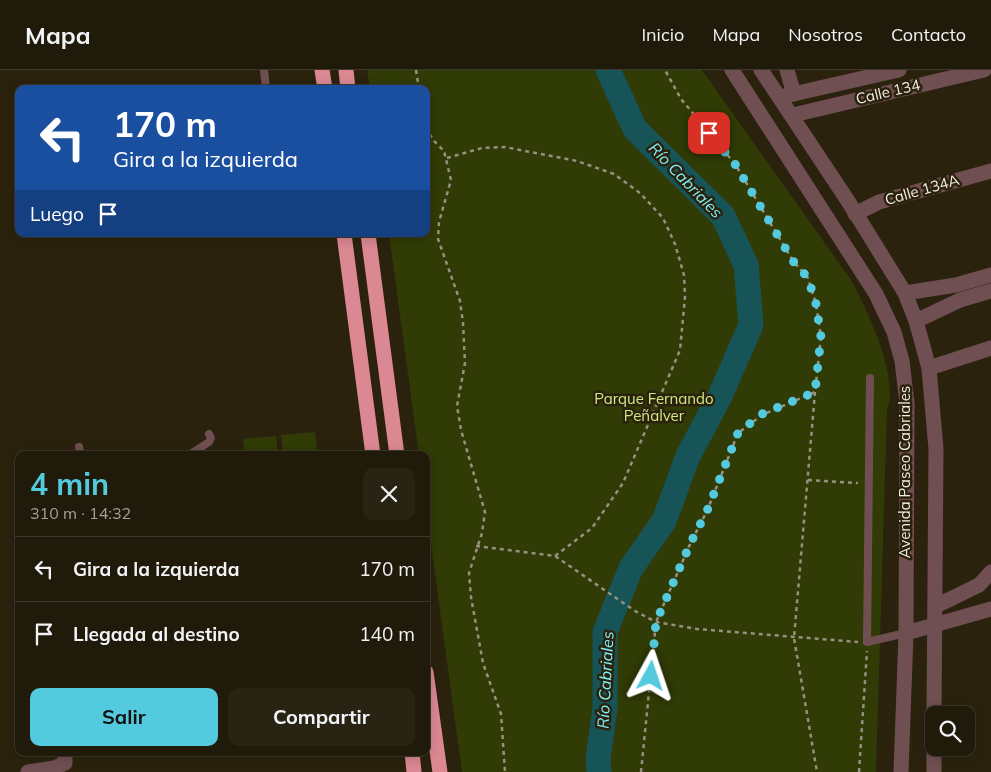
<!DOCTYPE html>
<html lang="es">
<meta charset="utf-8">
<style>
body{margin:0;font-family:Mulish,sans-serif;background:#282313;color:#f1f3f6;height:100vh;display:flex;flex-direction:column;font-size:19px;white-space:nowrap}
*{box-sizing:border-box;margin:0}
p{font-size:16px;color:#a2a19c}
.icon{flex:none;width:28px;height:28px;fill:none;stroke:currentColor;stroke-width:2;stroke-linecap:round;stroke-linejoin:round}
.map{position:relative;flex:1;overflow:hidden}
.details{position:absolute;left:15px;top:381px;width:415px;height:305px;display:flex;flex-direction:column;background:#201a0a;border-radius:10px;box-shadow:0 2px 12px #0003,0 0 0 1px #3d382b}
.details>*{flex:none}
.top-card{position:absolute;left:15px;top:15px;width:415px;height:152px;border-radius:10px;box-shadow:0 2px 12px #0003,0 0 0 1px #3d382b;background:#1a4fa0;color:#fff;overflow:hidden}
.controls{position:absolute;left:925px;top:636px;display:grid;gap:10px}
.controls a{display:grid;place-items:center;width:50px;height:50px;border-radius:10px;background:#201a0a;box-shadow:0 2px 12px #0003,0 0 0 1px #3d382b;font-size:25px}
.pin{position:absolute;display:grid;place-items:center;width:42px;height:42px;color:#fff;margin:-21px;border-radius:10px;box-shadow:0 2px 8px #0006}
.me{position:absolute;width:55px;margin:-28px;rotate:5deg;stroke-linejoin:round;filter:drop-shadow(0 0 4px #0008)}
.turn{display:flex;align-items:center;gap:18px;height:105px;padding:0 15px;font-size:22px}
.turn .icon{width:65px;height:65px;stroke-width:2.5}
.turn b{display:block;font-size:35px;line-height:42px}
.then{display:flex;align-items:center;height:48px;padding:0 15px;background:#0003;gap:10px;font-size:19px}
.round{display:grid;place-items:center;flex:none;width:52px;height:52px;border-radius:10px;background:#282313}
.summary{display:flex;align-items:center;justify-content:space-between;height:85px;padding:0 15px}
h1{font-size:30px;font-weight:700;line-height:38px;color:#54cade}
.cta{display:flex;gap:10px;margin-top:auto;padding:10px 15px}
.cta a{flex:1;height:58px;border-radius:10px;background:#54cade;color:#111;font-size:20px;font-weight:700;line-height:58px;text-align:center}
.cta a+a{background:#282313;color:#f1f3f6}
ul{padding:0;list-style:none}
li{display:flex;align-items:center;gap:15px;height:65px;padding:0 15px;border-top:1px solid #3d382b}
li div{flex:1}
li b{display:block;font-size:19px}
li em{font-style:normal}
header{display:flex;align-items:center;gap:30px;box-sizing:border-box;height:70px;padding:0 25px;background:#201a0a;border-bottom:1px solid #3d382b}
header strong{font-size:24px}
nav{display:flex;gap:28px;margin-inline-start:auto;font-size:18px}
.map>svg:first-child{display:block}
.green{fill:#303b05}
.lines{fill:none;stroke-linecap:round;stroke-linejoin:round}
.river{stroke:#175458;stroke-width:25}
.path{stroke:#989181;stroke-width:2.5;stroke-dasharray:4 4;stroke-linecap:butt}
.service{stroke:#704f52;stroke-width:8}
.minor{stroke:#704f52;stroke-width:15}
.motorway{stroke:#db8893;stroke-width:15}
.route{stroke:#54cade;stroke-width:9;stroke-dasharray:0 16.2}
.labels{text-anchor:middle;stroke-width:5;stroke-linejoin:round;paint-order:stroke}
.street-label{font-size:15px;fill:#f4eee2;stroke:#2b220e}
.park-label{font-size:15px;fill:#d0e982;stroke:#2b220e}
.water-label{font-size:16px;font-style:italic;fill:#7ef0f8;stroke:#2b220e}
</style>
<header>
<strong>Mapa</strong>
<nav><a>Inicio</a><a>Mapa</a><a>Nosotros</a><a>Contacto</a></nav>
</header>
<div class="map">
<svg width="991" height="702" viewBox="0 0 991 702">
<rect width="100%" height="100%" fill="#2b220e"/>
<!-- green -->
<g class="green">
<path d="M367,0H702L853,213C869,246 899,305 887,341L876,702H462L426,438V385H419L389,164H426V19H370Z"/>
<path d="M315,362L318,385H283L281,365Z"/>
<path d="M276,366L278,385H244L243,369Z"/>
</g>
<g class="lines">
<!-- river -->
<path class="river" d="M599,702L598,689L605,638V562L631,498L664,451L688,386L720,326L751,255L746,195L723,146L635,59L608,0"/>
<!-- path -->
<g class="path">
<path d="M416,0L419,19"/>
<path d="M426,57L433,70L444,81L451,110L439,152L438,169L460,231L463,253L465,293L457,336L461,360L485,442L482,463L469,503L471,527L483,593L501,644L505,702"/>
<path d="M447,88L482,78L505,77L577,91L614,104L640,123L663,148L675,174L684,205L685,227L680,280L623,413L592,458L555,486"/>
<path d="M815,322L794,568L817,702"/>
<path d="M808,410L858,413"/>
<path d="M476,476L555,486L635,541L656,552L697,559L858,572"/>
<path d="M641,702L656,552L691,472L707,441L738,363L762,345L815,322L821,267L816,234L808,208L793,191L735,94L681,29L665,0"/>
<path d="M859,702L867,581"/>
</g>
<!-- service -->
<g class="service">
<path d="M264,0L266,19"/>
<path d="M870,308L867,572L906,563"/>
<path d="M79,377L81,385"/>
<path d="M189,385L209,372L211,368L209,364"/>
</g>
<!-- minor -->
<g class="minor">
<path d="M732,0L876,224L894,262L902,291L907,333L906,563L901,702"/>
<path d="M761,0L848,131L905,223L916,251L929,298L936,379L934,645"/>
<path d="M787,0L794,24"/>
<path d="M780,27L899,0"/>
<path d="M793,45L984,0"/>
<path d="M855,144L879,132L991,101"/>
<path d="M905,223L956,215L991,205"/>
<path d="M916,251L960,230L991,221"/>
<path d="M929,298L991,278"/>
<path d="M936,536L979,515L991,502"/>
<path d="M906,563L991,539"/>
<path d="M934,657V660"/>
<path d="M934,678V702"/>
<path d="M28,702L54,698L65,693V682"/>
</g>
<!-- motorway -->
<g class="motorway">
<path d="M322,0L325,19"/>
<path d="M346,0L348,19"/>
<path d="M344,164L373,385"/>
<path d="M368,164L397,385"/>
<path d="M426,602L440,702"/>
<path d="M412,682L414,702"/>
</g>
</g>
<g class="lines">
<!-- route -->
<path class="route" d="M651,606L656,552L691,472L707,441L738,363L762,344L815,322L821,267L816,234L808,208L793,191L735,94L709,63"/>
</g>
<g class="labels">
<!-- street labels -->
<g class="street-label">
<text transform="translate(888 22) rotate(-13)" y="5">Calle 134</text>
<text transform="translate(922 120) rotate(-16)" y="5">Calle 134A</text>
<text transform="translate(905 402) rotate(-90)" y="5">Avenida Paseo Cabriales</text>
</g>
<!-- park labels -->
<g class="park-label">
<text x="654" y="334">Parque Fernando<tspan x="654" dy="17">Peñalver</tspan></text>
</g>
<!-- water labels -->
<g class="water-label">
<text transform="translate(686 110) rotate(46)" y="6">Río Cabriales</text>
<text transform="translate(605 610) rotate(-87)" y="6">Río Cabriales</text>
</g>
</g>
</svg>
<div class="controls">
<a><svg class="icon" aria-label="search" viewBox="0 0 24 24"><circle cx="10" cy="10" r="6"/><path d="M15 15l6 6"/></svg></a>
</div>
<div class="pin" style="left:709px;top:63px;background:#d93025"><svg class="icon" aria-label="arrive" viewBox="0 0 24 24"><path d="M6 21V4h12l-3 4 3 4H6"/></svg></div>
<svg class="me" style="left:651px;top:606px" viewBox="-20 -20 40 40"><path d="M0-17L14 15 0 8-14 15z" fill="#54cade" stroke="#fff" stroke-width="4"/></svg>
<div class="top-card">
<div class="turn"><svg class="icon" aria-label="left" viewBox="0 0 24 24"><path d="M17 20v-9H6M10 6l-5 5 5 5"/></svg><div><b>170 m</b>Gira a la izquierda</div></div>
<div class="then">Luego<svg class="icon" aria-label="arrive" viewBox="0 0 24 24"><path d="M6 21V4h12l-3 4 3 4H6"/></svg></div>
</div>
<section class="details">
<div class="summary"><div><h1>4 min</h1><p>310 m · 14:32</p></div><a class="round"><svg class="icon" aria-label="close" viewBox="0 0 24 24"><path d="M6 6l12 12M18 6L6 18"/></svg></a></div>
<ul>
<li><svg class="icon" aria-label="left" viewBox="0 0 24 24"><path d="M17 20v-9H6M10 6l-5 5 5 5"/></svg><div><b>Gira a la izquierda</b></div><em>170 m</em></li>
<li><svg class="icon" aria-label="arrive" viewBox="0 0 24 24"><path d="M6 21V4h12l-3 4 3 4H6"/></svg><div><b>Llegada al destino</b></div><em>140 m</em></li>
</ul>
<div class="cta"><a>Salir</a><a>Compartir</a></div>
</section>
</div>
